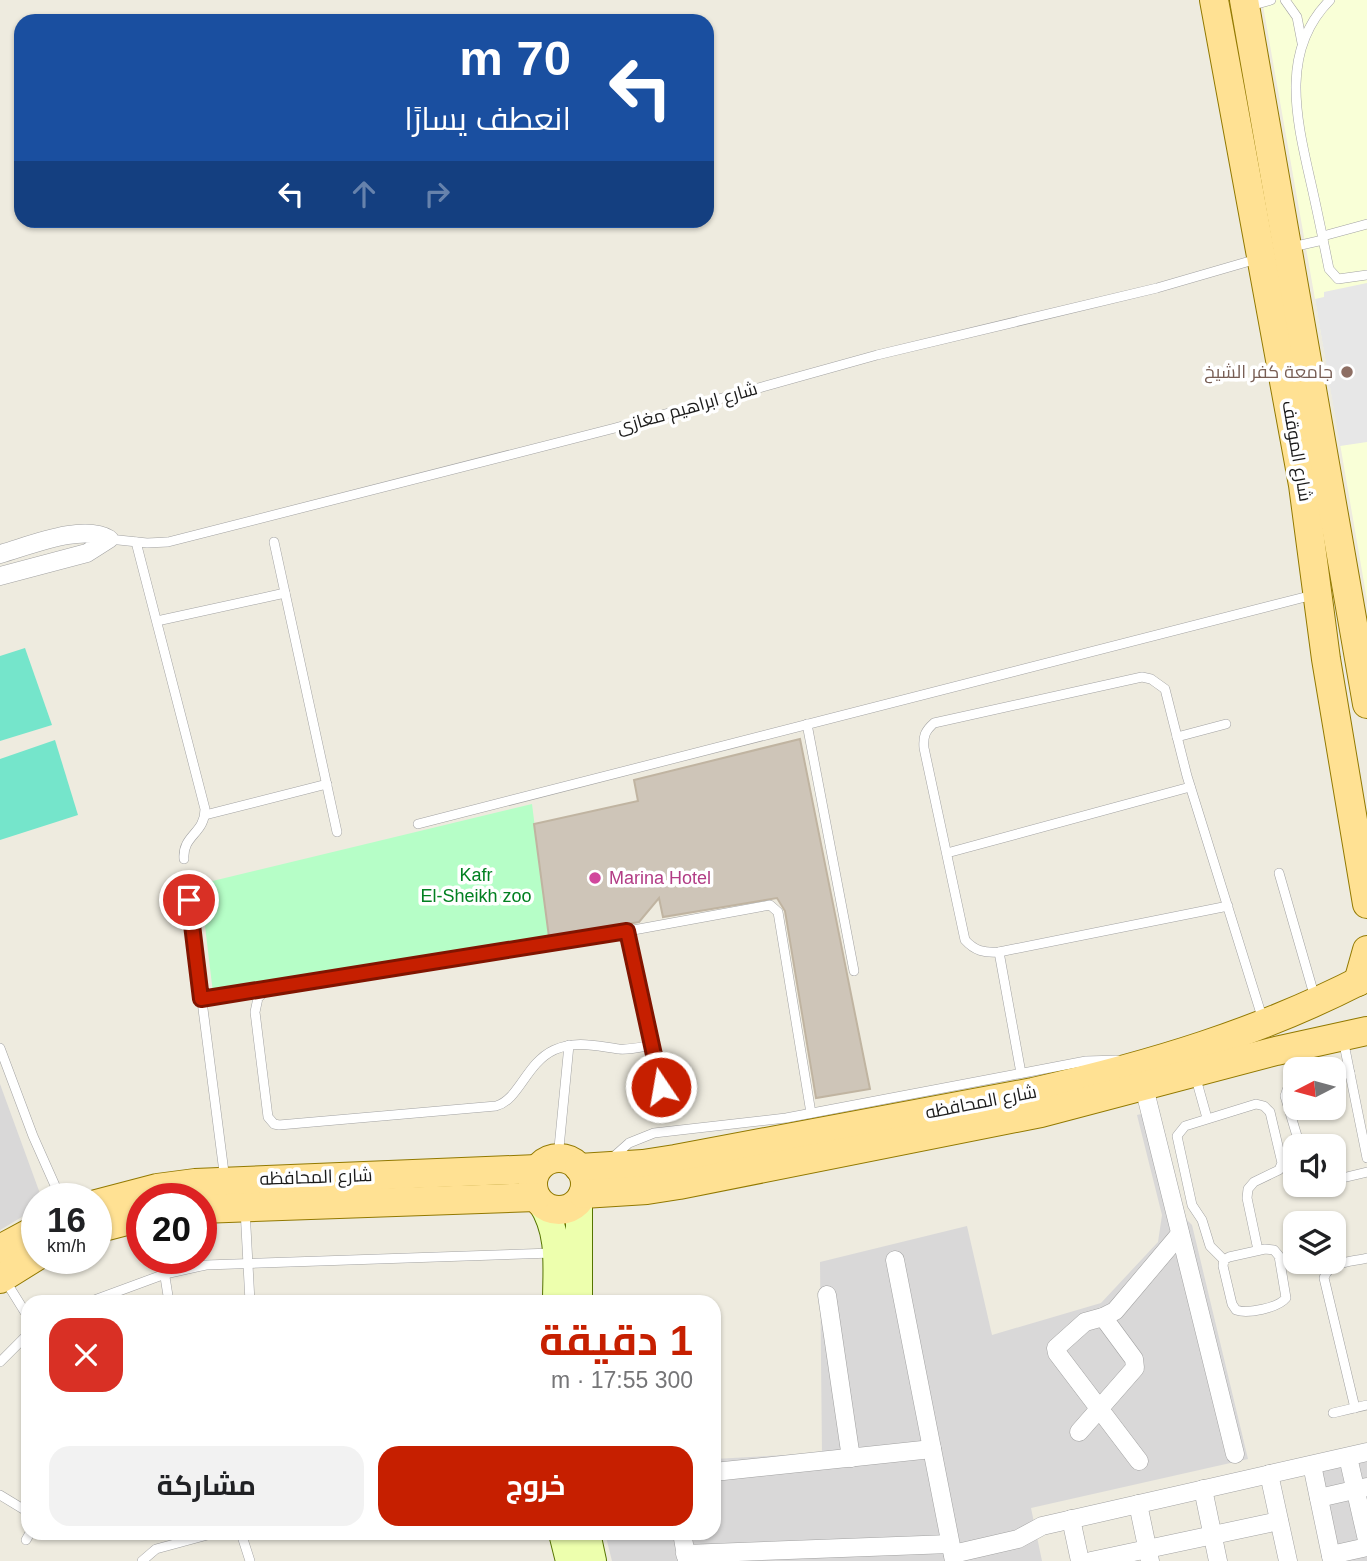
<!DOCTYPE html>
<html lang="ar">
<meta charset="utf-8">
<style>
body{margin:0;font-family:Arial,Cairo,sans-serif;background:#f2f2f2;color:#202124;direction:rtl;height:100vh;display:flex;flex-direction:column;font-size:26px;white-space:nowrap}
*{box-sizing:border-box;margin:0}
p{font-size:23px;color:#757577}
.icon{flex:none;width:38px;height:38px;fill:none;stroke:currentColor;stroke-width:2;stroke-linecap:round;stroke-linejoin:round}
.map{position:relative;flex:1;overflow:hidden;direction:ltr}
.details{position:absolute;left:21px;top:1295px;width:700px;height:245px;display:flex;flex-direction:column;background:#fff;border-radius:21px;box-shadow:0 2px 5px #0004;direction:rtl}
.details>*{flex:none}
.banner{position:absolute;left:14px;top:14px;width:700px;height:214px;border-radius:21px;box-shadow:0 2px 5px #0004;direction:rtl;background:#1a4fa0;color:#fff;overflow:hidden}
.needle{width:46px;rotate:264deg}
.fabs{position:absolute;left:1283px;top:1057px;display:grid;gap:14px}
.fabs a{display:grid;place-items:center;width:63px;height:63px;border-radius:14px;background:#fff;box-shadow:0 2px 5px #0004;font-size:35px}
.speed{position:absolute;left:21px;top:1183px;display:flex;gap:14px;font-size:35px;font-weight:700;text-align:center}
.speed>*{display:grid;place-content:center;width:91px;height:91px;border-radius:50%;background:#fff;box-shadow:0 2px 5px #0004;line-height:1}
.speed small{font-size:18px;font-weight:400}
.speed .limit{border:10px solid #d22;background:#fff;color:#111}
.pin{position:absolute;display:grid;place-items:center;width:60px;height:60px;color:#fff;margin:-30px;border:4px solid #fff;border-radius:50%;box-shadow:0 2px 7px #0007}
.me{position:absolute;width:77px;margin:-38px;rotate:348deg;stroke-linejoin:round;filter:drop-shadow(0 0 5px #0008)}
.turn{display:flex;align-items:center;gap:24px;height:147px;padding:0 28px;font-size:32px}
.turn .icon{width:91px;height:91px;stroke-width:2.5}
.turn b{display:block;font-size:49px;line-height:60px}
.lanes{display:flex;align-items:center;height:66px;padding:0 28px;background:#0003;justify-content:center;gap:35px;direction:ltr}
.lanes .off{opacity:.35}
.round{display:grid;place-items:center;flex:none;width:74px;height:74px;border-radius:21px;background:#f2f2f2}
.headline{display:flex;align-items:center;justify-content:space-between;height:119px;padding:0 28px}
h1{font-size:42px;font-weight:700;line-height:52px;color:#c61f00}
.action{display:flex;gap:14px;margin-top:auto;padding:14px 28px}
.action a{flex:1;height:80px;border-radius:21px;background:#c61f00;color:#fff;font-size:28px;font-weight:700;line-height:80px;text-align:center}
.action a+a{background:#f2f2f2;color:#202124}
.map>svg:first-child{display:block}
.residential{fill:#d9d8d8}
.education{fill:#f9ffd7}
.park{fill:#b6fec7}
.pitch{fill:#75e5cb}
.parking{fill:#e7e7e7}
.building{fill:#cec5b8;stroke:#c0b4a1;stroke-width:2}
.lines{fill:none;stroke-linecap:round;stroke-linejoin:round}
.lane-casing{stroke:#a2a2a2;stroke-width:10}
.street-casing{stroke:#a2a2a2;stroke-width:19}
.secondary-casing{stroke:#557400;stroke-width:28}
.primary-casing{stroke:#927900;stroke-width:30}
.lane{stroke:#fff;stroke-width:9}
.street{stroke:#fff;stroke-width:18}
.secondary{stroke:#edffad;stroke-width:26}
.primary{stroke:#ffe193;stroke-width:28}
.route-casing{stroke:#811400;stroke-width:18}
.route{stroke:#c61f00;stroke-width:12}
.education-dot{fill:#8d6e63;stroke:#fff;stroke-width:2.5}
.hotel-dot{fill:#d1479c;stroke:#fff;stroke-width:2.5}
.labels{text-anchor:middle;stroke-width:7;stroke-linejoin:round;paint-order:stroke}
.education-label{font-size:18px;fill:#785e54;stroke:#fff;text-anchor:end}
.street-label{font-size:18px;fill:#1b1b1b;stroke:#fff}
.park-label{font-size:18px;fill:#028021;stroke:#fff}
.hotel-label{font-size:18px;fill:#b23c85;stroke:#fff;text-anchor:start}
</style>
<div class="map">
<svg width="1367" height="1561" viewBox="0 0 1367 1561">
<rect width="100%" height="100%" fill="#eeebdf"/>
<!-- residential -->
<g class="residential">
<path d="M0,1084L42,1199H37V1208L0,1230Z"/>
<path d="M1158,1110L1184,1217L1192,1225L1248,1459L1031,1508L1042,1561H612L605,1533H714V1459L822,1453L820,1262L967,1226L992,1335L1101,1303L1158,1242L1162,1215L1137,1115Z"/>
<path d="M1367,1446V1561H1335L1311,1459Z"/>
</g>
<!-- education -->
<path class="education" d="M1262,0H1367V600L1315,299Z"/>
<!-- park -->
<path class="park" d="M532,804L549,940L213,993L200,884Z"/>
<!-- pitch -->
<g class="pitch">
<path d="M25,648L52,725L0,741V656Z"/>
<path d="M55,740L78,815L0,840V759Z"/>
</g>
<!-- parking -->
<path class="parking" d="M1367,283V442L1340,446L1315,299L1324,297V292Z"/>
<!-- building -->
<path class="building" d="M800,739L870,1089L816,1098L785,911L777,898L663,917L659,898L639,922L549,937L534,824L638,801L634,780Z"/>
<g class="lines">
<!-- lane casing -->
<g class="lane-casing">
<g id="lane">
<path d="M1285,0L1297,17L1302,43"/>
<path d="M1330,0C1280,50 1296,117 1310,179C1317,209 1323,239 1329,269L1338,279L1367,275"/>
<path d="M1250,6L1271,0"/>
<path d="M1323,236L1367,224"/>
<path d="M1292,247L1323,240"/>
<path d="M109,539L147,543L168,542L615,428L877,355L1157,288L1257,259"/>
<path d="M136,542L205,809C205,834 182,835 184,859"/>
<path d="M274,542L337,832"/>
<path d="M157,621L285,593"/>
<path d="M807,724L854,971"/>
<path d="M1177,737L1226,724"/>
<path d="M205,815L327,784"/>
<path d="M418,824L1313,595"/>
<path d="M947,853L1190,787"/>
<path d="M1279,873L1315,998"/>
<path d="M189,900L225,1180"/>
<path d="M1228,906L999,952C984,953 975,951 965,940L924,748C923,736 925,731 934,723L1142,677L1151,679L1165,689L1187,776L1263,1020"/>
<path d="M627,931L661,1087"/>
<path d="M999,952L1021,1073"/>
<path d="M267,989L258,998L255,1012L268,1117L274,1124L279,1125L496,1106C519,1100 526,1063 554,1050C576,1040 596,1046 619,1049C630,1050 641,1047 652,1045"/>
<path d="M201,999L617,933L770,905L778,912L811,1113"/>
<path d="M1343,1039L1367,1158"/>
<path d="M0,1048L33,1136L61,1199"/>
<path d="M1195,1075L1207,1118"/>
<path d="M1334,1076L1350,1073"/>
<path d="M1295,1084L1287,1090L1285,1096L1300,1146"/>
<path d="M558,1158L569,1045"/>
<path d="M611,1159L629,1143L654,1133L786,1118L1086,1061L1118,1060"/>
<path d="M1334,1180L1367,1172"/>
<path d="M245,1209L250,1302"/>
<path d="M1265,1249L1274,1250L1279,1256L1286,1298C1278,1308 1248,1314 1236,1310L1232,1304L1223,1266L1224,1260L1229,1257Z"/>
<path d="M162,1258L169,1302"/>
<path d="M1224,1260L1210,1246L1202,1220L1192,1205L1177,1136L1185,1126L1256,1104L1264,1106L1270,1112L1282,1163L1279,1170L1254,1182L1248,1189L1247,1198L1258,1250"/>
<path d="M5,1280L28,1317"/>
<path d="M89,1302L165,1274L206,1265L553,1253"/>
<path d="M0,1362L28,1334"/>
<path d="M1355,1408L1324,1278C1329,1261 1352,1262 1367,1258"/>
<path d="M1333,1413L1367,1405"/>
<path d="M0,1495L28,1512"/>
<path d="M241,1533L250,1561"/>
<path d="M26,1540L30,1533"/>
<path d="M142,1561L156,1549L215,1533"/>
</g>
</g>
<!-- street casing -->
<g class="street-casing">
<g id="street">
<path d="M0,554C29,546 83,523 109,539L87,553L0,576"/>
<path d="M1144,1087L1235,1454"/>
<path d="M895,1260L954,1561"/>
<path d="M827,1295L851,1458"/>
<path d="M1079,1432L1135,1368L1134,1359L1103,1317"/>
<path d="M1348,1457L1367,1540"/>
<path d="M1139,1461L1057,1353L1056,1348L1085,1322L1103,1317L1115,1311L1180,1234"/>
<path d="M1312,1465L1332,1561"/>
<path d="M714,1472L932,1449"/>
<path d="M1269,1474L1288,1561"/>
<path d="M1203,1489L1218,1561"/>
<path d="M1319,1498L1367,1487"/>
<path d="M1138,1504L1150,1561"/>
<path d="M1071,1519L1080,1561"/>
<path d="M682,1533L687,1561"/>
<path d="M685,1554L950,1544"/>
<path d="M953,1554L1018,1539L1042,1526L1367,1452"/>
<path d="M1331,1555L1367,1547"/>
<path d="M1091,1561L1279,1521"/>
</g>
</g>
<!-- secondary casing -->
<g class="secondary-casing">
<g id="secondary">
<path d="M579,1201V1302"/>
<path d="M541,1203C561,1234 556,1267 556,1302"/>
<path d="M562,1533L569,1561"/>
<path d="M587,1533L593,1561"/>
</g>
</g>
<!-- primary casing -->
<g class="primary-casing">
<g id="primary">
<path d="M1214,0L1303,485L1326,659L1367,904"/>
<path d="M1244,0L1367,704"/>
<path d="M1358,982L1367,950"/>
<circle cx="559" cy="1184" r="26"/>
<path d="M579,1168L643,1164L675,1159L1033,1092C1151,1065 1259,1033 1367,977"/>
<path d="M583,1194L647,1190L679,1185L1041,1113L1276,1051L1367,1031"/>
<path d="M96,1204L157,1188L195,1183L537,1169"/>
<path d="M201,1209L536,1197"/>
<path d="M96,1229L142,1217"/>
<path d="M0,1249L37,1229"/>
<path d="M0,1279L37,1256"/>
</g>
</g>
<!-- lane -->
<use href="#lane" class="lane"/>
<!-- street -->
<use href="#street" class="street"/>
<!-- secondary -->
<use href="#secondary" class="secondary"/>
<!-- primary -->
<use href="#primary" class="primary"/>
</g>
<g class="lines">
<!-- route casing -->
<g class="route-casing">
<path id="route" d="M189,900L201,999L627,931L661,1087"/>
</g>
<!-- route -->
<use href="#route" class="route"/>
</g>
<!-- markers -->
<circle class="education-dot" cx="1347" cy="372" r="7"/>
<circle class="hotel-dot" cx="595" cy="878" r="7"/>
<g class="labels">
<!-- education labels -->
<g class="education-label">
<text x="1333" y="378">جامعة كفر الشيخ</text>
</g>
<!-- street labels -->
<g class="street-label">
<text transform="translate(687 408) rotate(-16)" y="6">شارع ابراهيم مغازى</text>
<text transform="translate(1297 451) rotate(80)" y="6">شارع الموقف</text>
<text transform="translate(981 1102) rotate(-11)" y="6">شارع المحافظه</text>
<text transform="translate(316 1177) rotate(-2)" y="6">شارع المحافظه</text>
</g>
<!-- park labels -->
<g class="park-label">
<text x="476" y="881">Kafr<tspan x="476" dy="21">El-Sheikh zoo</tspan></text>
</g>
<!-- hotel labels -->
<g class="hotel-label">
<text x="609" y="884">Marina Hotel</text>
</g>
</g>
</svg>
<div class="fabs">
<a><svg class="needle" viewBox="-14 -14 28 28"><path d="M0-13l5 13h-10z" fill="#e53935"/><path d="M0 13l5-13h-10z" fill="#757577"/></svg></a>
<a><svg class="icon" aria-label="sound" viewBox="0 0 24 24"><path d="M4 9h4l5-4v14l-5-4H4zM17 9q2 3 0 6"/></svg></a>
<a><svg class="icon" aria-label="layers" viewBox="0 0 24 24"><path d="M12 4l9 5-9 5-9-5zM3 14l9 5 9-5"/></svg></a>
</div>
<div class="speed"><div>16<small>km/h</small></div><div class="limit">20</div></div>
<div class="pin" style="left:189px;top:900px;background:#d93025"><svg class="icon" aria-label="arrive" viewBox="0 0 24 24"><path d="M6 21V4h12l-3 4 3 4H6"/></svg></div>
<svg class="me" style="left:661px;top:1087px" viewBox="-20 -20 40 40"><circle r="17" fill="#c61f00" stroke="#fff" stroke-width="3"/><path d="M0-11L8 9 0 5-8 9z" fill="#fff"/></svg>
<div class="banner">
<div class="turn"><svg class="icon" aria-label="left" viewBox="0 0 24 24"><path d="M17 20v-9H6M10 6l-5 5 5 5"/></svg><div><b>70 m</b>انعطف يسارًا</div></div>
<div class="lanes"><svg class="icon" aria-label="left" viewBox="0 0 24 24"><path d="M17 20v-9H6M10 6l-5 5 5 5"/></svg><svg class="icon off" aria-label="ahead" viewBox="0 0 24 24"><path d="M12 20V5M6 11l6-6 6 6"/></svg><svg class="icon off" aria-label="right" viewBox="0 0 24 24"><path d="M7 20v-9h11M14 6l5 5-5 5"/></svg></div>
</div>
<section class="details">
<div class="headline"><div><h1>1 دقيقة</h1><p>300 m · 17:55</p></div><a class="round" style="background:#d93025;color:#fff"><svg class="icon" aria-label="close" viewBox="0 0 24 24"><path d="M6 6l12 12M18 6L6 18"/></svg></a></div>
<div class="action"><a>خروج</a><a>مشاركة</a></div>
</section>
</div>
